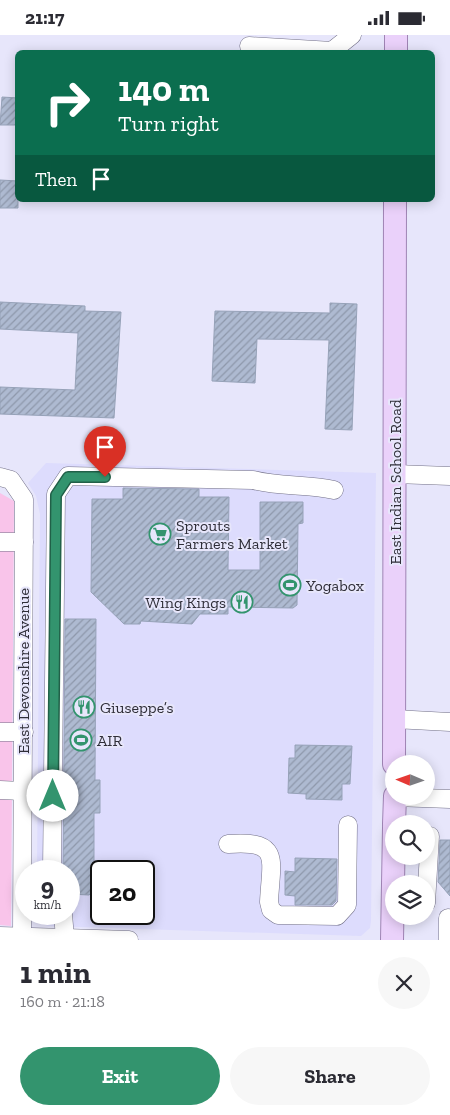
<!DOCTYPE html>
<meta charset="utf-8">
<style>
body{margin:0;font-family:"Zilla Slab",serif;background:#f7f7f7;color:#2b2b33;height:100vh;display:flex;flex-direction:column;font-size:19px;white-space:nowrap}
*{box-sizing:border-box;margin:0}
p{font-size:16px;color:#7c7c81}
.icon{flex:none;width:28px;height:28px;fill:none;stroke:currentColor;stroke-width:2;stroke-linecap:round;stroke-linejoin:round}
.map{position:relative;height:905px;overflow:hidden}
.sheet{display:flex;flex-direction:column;background:#fff;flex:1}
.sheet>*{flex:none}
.top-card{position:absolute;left:15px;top:15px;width:420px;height:152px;border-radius:8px;box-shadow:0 2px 12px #0003;background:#0b6e4f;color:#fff;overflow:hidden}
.needle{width:32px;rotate:272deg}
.fabs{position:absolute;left:385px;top:720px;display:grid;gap:10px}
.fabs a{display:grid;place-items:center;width:50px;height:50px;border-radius:50%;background:#fff;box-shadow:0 2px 12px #0003;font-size:25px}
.speed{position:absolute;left:15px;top:825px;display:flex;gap:10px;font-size:25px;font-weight:700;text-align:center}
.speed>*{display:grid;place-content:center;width:65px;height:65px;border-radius:50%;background:#fff;box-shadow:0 2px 12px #0003;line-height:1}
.speed small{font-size:12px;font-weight:400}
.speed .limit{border:2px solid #111;border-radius:8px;background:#fff;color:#111}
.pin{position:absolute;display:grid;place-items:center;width:42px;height:42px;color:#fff;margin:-51px -21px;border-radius:50% 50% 50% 0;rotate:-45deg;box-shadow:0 0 5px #0007}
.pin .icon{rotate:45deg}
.me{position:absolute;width:55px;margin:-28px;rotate:0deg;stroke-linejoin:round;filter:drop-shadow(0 0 4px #0008)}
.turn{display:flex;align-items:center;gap:18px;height:105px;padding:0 20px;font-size:22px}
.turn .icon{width:65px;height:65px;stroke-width:2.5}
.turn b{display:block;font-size:35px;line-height:42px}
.then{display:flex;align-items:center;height:48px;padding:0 20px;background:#0003;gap:10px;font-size:19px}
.round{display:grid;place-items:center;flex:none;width:52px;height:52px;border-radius:26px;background:#f7f7f7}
.headline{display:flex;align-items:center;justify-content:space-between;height:85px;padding:0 20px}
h1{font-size:30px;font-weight:800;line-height:38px}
.primary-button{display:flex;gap:10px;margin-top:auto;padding:10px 20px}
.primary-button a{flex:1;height:58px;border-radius:30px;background:#33946e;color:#fff;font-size:20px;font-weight:800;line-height:58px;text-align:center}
.primary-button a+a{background:#f7f7f7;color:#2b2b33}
.status{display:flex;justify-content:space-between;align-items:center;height:35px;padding:0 25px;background:#fff;direction:ltr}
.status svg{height:14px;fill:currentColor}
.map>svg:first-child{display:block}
.built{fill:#dddcfd;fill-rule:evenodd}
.park{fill:#f9c4ea}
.building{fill:url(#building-hatch);stroke:#96a2b8}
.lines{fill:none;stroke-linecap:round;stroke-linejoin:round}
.minor-casing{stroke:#727087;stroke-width:19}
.major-casing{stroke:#9f84b4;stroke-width:24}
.minor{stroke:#fff;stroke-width:18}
.major{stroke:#ead1fa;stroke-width:22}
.route-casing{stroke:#216048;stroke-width:12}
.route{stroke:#33946e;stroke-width:9}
.labels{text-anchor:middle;stroke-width:4;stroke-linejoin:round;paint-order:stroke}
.street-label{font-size:16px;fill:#2f2e38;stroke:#e7e6fb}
.poi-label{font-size:16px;fill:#2f2e38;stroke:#e7e6fb;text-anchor:start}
</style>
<div class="status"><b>21:17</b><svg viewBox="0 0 49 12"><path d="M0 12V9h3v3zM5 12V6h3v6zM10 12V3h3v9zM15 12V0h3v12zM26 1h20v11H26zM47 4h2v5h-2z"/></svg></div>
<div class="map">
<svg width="450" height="905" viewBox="0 0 450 905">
<defs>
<pattern id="building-hatch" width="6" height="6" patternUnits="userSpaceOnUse" patternTransform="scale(1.25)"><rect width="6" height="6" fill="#aebad1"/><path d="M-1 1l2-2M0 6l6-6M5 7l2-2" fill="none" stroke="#8e98ab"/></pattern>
</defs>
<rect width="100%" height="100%" fill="#e7e6fb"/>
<!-- built -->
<path class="built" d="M46,428L376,438L371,886L370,893L361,901L48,891L39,888L37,879H69V836H37L40,479L36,461L28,448ZM101,836H144V879H101Z"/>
<!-- park -->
<path class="park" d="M0,458L14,466L11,891L0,890Z"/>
<!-- building -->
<g class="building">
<path d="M2,62L18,63V90H0Z"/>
<path d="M0,145L18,146V173H0Z"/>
<path d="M0,267L85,271V276L121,277L114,383L0,379V352L75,355L78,298L0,294Z"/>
<path d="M330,268L357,269L352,395L325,394L329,305L257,304L255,348L212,346L215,276L330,278Z"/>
<path d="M123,453L199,454V462H229L228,535H260V467H303V488L298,489L297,570L293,573L228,572V579H200L192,589L141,586L140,589H124L91,557L92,464H123Z"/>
<path d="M65,584H96L95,745H100V778H94V856L89,860L69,859V836H63Z"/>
<path d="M295,710L352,711L350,749H342V765L306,764V759L288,758L289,723H295Z"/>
<path d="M440,805H450V861L438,847Z"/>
<path d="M295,823L337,824L336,866L332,870H295V861L285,860V836L295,837Z"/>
</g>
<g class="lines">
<!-- minor casing -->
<g class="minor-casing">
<g id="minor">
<path d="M249,11L332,16L352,0"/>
<path d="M395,439L450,441"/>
<path d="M0,442L11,445L24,464L22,901"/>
<path d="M0,507H24"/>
<path d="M394,684L450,687"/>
<path d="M0,697H24"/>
<path d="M0,755L22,756"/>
<path d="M395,762L450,764"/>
<path d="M228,809C282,805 271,824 269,867L271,875L278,880L337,881L347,870L348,790"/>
<path d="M52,836L56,459L68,441L253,445C280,452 307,449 334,455"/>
<path d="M426,868L430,801"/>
<path d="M63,879L65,903"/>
<path d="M448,883V905"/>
<path d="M0,901L129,905"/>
</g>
</g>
<!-- major casing -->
<g class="major-casing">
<g id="major">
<path d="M396,0V18"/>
<path d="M394,729L395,165"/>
<path d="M394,789L395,761"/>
<path d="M392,905L394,793"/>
</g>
</g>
<!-- minor -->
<use href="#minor" class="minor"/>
<!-- major -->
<use href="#major" class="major"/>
</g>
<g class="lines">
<!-- route casing -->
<g class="route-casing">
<path id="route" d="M53,761L56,460L68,442H105"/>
</g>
<!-- route -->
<use href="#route" class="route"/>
</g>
<!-- icons -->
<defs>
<g id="supermarket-ring" transform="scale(1.125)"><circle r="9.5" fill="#e7e6fb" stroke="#33946e" stroke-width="1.5"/><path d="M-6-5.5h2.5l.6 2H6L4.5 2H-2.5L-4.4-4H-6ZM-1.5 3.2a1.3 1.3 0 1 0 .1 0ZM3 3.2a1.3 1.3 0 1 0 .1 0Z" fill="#33946e"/></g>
<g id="stadium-ring" transform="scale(1.125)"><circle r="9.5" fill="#e7e6fb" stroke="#33946e" stroke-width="1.5"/><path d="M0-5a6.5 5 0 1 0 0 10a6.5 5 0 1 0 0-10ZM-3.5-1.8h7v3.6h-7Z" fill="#33946e"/></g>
<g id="restaurant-ring" transform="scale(1.125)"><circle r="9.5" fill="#e7e6fb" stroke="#33946e" stroke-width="1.5"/><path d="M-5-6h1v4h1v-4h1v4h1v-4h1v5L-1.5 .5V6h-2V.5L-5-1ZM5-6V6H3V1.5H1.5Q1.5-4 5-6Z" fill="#33946e"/></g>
</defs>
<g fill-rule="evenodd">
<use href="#supermarket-ring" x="160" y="499"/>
<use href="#stadium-ring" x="290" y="550"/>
<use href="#restaurant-ring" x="242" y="567"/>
<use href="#restaurant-ring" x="84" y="672"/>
<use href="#stadium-ring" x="81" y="705"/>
</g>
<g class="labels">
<!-- street labels -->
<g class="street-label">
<text transform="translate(395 447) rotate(-90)" y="6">East Indian School Road</text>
<text transform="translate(23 636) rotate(-90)" y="6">East Devonshire Avenue</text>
</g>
<!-- poi labels -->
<g class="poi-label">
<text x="176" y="496">Sprouts<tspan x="176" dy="18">Farmers Market</tspan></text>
<text x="306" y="556">Yogabox</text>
<text x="226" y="573" text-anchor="end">Wing Kings</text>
<text x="100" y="678">Giuseppe’s</text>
<text x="97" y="711">AIR</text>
</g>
</g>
</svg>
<div class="fabs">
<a><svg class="needle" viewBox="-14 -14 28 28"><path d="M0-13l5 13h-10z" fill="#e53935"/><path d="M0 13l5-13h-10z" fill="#7c7c81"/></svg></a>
<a><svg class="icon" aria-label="search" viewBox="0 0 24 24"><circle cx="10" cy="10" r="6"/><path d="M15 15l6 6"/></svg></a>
<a><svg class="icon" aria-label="layers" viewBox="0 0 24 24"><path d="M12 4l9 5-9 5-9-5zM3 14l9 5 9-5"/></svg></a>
</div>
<div class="speed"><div>9<small>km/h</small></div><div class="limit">20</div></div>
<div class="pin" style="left:105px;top:442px;background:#d93025"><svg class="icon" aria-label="arrive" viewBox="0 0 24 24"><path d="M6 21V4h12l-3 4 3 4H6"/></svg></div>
<svg class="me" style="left:53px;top:761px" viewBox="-20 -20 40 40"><circle r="19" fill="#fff"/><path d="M0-13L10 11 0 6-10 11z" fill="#33946e"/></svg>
<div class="top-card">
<div class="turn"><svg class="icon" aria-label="right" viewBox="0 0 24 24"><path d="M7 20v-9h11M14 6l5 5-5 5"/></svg><div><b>140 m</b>Turn right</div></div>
<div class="then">Then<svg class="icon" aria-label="arrive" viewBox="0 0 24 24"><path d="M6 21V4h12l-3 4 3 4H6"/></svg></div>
</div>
</div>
<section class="sheet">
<div class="headline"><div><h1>1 min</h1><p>160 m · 21:18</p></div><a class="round"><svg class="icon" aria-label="close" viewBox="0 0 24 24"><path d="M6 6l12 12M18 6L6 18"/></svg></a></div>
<div class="primary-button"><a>Exit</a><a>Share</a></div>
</section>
